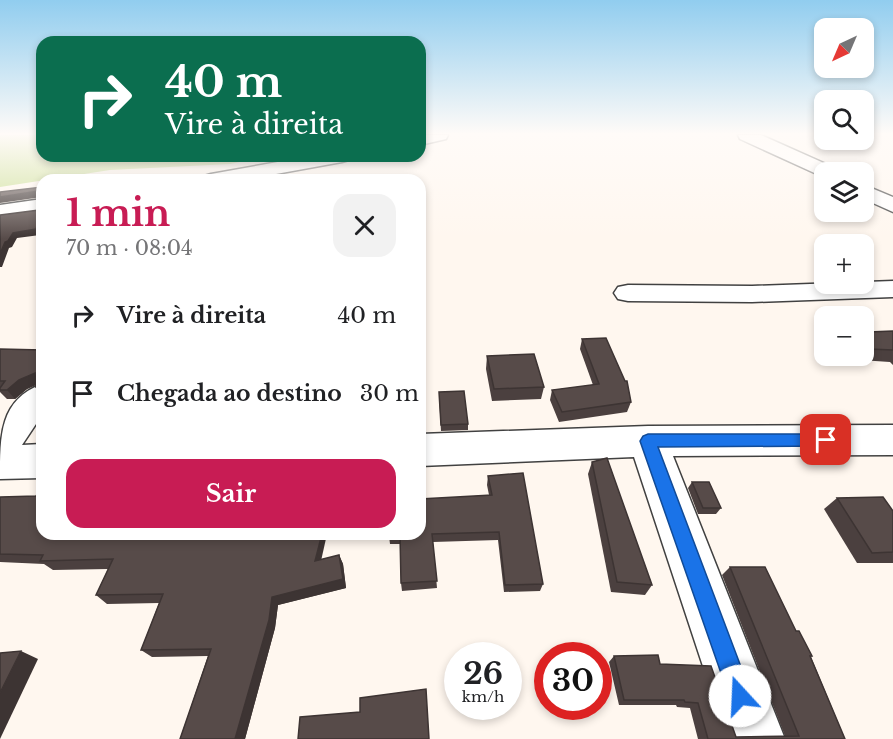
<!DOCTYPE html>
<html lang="pt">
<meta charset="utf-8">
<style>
body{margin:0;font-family:"Libre Baskerville",serif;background:#f2f2f2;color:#202124;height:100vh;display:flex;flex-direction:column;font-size:22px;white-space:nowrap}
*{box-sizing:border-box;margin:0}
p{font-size:20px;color:#757577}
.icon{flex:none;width:33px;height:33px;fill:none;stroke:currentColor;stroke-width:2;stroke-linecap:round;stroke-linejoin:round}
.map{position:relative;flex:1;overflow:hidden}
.side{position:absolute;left:36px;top:174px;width:390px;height:366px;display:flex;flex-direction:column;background:#fff;border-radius:18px;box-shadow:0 3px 9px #0003}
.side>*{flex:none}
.top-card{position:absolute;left:36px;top:36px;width:390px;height:126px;border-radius:18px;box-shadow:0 3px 9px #0003;background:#0b6e4f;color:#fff;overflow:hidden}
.needle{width:39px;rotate:224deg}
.controls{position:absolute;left:814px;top:18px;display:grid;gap:12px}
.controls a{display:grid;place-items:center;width:60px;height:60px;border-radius:12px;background:#fff;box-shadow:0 3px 9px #0003;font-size:30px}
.speed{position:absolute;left:444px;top:642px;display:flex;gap:12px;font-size:30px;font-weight:700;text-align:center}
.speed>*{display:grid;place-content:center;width:78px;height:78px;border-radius:50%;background:#fff;box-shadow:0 3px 9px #0003;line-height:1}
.speed small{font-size:15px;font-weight:400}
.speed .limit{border:9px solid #d22;background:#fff;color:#111}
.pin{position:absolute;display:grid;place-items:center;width:51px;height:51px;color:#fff;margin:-26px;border-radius:12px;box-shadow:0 3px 9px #0006}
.me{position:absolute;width:66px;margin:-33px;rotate:340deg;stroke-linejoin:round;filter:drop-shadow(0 0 4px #0008)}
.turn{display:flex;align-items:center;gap:21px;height:126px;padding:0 30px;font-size:27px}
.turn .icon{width:78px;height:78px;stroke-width:2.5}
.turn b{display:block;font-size:42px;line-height:51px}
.round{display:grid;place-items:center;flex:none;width:63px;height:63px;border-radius:18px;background:#f2f2f2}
.headline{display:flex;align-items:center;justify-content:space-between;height:102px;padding:0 30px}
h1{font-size:36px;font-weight:700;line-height:45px;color:#c81c54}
.primary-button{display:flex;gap:12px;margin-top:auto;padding:12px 30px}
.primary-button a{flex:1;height:69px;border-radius:18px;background:#c81c54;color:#fff;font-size:24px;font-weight:700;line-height:69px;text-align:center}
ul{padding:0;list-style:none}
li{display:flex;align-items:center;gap:18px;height:78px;padding:0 30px}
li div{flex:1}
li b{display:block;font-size:22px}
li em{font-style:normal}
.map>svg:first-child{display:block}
.forest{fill:#cade93}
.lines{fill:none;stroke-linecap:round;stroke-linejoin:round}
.minor-casing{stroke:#414141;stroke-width:3}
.minor{fill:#fff;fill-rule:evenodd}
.wall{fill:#4b403f}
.shaded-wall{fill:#3d3433}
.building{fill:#574b49;stroke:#3d3433;stroke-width:1.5}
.route{fill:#1a73e8;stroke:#114b97;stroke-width:1.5}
</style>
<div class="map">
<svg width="893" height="739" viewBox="0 0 893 739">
<rect width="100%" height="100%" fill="#fff7ef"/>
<!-- forest -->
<path class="forest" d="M0,135H42V156H270L230,164L110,170L0,187Z"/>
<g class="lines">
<!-- minor casing -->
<g class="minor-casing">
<g id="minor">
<path d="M420,135H448L446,139L420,145Z"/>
<path d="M738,135H761L835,168L838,172H825V177L821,176L740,139Z"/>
<path d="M311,156H351L349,160L342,162L243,180H201L204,176L211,174Z"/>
<path d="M864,185L893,197V212L864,199Z"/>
<path d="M42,199V213L0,219V205Z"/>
<path d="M893,281V297L752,302L628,301L618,299L614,293L618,287L628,285L752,286Z"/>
<path d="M42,384V415L22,445L42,444V478L0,479C0,434 0,400 42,384Z"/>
<path d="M893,425V455L673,456L785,739H727L634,457L420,466V434L648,426Z"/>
</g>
</g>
<!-- minor -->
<use href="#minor" class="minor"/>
</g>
<!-- wall -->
<g class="wall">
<path d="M893,331V365L890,362L860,360V356H864V338L869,332Z"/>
<path d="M582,339L631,402L627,412L559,422L550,400L552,390L593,385L580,349Z"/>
<path d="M0,349L42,350V393L36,387V385L27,389L15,399H7L0,392Z"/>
<path d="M487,356L544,387L541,399L492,401L486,369Z"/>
<path d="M439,398L468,424V430L441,431Z"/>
<path d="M592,462L652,585L645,595L611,592L588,474Z"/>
<path d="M488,476L543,584L540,591L504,592L498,540L433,542L437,588L402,591L401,583L400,544H390L389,536L489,495L487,485Z"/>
<path d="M692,482L721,508L716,514H698L688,488Z"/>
<path d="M0,497L322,560L339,555L343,564L346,588L278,605L275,628L245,739H180L208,656L152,657L141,650L159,603L107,604L96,595L108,569L53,570L44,564L0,562Z"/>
<path d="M837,498L893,511V563H857L824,509Z"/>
<path d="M730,567L796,631L812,656L811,657L845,739H698L690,708L677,707L676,705H619L609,662L614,656L660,664L736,737L785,736L722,575Z"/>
</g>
<!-- shaded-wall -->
<g class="shaded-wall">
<path d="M38,191L42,197L0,203V197Z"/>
<path d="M42,211V228L40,235L17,238L12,247L9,248L2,267H0V254L5,242L13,233Z"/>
<path d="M35,373L42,382L27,389L15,399L7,390L19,380Z"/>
<path d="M322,534H327L319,570L315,561Z"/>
<path d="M339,555L343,564L346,588L278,605L275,628L245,739H235L272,597Z"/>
<path d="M21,651L38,659L0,739V693Z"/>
</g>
<!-- building -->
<g class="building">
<path d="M42,187V211L36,229L13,233L8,241L5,242L0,254V215L39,210L41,207V193L38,191L0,197V192Z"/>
<path d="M893,331V350L869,349V332Z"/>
<path d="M606,338L625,381H627L631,402L562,412L552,390L599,384L582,339Z"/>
<path d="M0,349L42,350V386L36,387L35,373L19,380L7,390H0V388L5,381H0Z"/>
<path d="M534,354L544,387L494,389L487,356Z"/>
<path d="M464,391L468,424L441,425L439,392Z"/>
<path d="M42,412V420L38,421Z"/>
<path d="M607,458L652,585L617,582L592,462Z"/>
<path d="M523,473L543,584L505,585L499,532L432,534L437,581L401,583L400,536H389V534H420V499L492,495L488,476Z"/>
<path d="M692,482H709L721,508H703Z"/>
<path d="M39,492H42V534H322L315,561L339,555L343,579L272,597L269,620L235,739H180L211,649L141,650L163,594L96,595L113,559L40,561L43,555L0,554V497L36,496Z"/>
<path d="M883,497L893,511V552L872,553L837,498Z"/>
<path d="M730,567H765L796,631H799L812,656H810L845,739H708L698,703L685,702L684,700H624L614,656L658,655L660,664L711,666L736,737L799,736Z"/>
<path d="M21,651L0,693V653Z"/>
<path d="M426,689L429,739H298L300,717L360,712V698Z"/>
</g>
<!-- sky -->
<linearGradient id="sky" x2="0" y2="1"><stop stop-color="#91cdef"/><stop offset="0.56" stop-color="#fffbf8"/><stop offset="1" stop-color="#fffbf8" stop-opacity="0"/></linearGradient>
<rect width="893" height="239" fill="url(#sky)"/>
<!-- route -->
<path class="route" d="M648,434H826L832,435L834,440L832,444L826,446L658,447L752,696L748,705L740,708L732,705L729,696L640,441L643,436Z"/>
</svg>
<div class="controls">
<a><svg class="needle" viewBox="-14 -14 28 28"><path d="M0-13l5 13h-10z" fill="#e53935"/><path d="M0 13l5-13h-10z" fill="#757577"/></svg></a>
<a><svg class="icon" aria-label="search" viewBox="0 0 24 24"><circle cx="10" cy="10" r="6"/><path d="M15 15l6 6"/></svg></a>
<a><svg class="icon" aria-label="layers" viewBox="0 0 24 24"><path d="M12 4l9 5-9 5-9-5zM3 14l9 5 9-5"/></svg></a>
<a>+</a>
<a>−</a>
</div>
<div class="speed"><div>26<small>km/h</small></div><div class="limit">30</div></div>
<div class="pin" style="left:826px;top:440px;background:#d93025"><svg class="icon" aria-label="arrive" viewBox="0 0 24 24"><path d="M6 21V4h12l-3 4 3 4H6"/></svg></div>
<svg class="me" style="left:740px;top:696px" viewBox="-20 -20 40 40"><circle r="19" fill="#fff"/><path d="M0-13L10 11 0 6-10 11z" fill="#1a73e8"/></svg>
<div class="top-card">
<div class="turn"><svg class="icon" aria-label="right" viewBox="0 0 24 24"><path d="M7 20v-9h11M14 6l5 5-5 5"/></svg><div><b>40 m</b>Vire à direita</div></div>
</div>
<section class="side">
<div class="headline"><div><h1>1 min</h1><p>70 m · 08:04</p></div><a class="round"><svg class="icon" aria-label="close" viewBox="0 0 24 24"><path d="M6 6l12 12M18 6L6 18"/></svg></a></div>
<ul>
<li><svg class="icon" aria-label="right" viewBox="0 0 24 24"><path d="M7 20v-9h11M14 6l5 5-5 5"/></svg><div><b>Vire à direita</b></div><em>40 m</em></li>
<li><svg class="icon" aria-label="arrive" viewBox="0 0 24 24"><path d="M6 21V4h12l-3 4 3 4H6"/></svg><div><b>Chegada ao destino</b></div><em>30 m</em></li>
</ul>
<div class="primary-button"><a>Sair</a></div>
</section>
</div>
